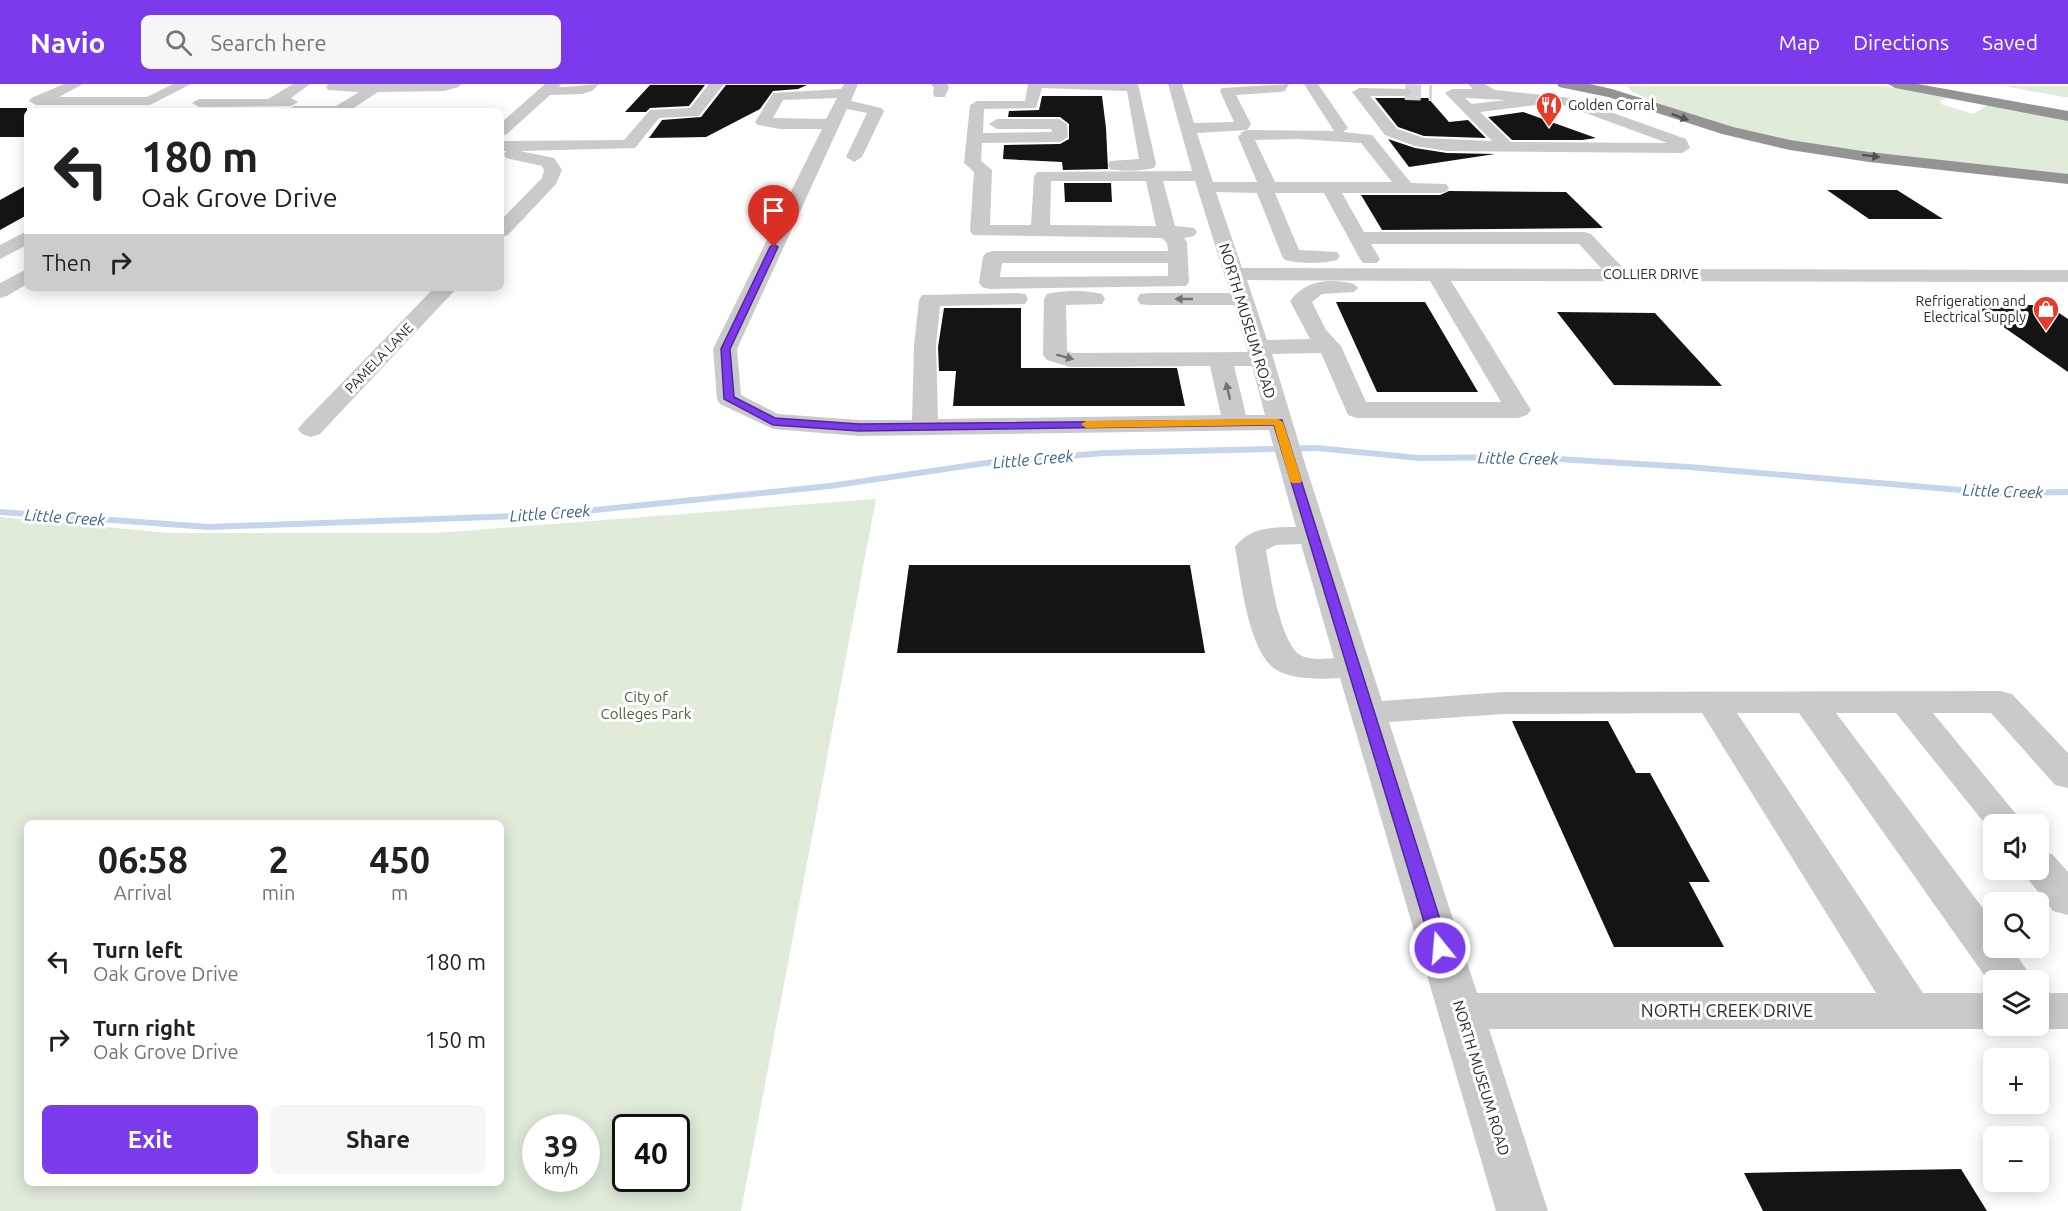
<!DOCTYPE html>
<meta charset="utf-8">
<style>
body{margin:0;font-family:Ubuntu,sans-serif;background:#f6f6f6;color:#202124;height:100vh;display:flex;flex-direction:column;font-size:22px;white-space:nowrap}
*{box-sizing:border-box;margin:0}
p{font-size:20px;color:#757577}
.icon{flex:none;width:33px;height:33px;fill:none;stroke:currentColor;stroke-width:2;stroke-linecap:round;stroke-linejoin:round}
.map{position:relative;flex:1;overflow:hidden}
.sheet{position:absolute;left:24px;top:736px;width:480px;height:366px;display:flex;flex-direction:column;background:#fff;border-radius:9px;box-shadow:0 3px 15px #0003}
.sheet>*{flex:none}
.top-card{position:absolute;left:24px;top:24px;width:480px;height:183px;border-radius:9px;box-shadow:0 3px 15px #0003;background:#fff;color:#202124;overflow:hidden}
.buttons{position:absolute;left:1983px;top:730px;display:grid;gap:12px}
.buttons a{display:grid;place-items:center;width:66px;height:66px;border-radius:9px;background:#fff;box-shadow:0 3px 15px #0003;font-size:30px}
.speed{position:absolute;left:522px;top:1030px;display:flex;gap:12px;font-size:30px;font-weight:700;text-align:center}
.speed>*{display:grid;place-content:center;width:78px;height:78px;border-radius:50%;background:#fff;box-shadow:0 3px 15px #0003;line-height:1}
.speed small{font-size:15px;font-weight:400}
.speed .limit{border:3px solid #111;border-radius:9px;background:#fff;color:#111}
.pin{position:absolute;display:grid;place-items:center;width:51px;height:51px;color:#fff;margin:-62px -26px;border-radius:50% 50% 50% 0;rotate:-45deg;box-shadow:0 0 6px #0007}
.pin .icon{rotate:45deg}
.me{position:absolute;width:66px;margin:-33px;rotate:343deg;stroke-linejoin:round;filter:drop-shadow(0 0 4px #0008)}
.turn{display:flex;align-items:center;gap:21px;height:126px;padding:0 18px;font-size:27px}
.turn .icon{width:78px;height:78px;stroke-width:2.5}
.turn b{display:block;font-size:42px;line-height:51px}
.then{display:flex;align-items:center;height:57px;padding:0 18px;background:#0003;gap:12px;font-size:22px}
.eta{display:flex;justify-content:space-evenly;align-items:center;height:102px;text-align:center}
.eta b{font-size:36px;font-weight:600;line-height:42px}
.action{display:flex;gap:12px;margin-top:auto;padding:12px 18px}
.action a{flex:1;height:69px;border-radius:9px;background:#7c3aed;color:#fff;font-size:24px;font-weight:600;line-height:69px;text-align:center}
.action a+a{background:#f6f6f6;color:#202124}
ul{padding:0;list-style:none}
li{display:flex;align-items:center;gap:18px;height:78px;padding:0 18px}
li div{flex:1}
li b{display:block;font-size:22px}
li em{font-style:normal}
header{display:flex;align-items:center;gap:36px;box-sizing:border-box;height:84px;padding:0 30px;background:#7c3aed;color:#fff}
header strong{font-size:28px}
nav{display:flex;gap:33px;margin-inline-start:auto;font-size:21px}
.search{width:420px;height:54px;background:#f6f6f6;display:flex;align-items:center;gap:15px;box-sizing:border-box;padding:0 21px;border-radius:9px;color:#757577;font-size:22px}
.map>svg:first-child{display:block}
.green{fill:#e0ebda;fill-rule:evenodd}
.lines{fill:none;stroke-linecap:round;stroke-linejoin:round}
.stream{fill:#c5d6ec;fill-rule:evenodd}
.building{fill:#141414}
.minor-tunnel{stroke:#d5d5d5;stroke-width:16;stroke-dasharray:16 8;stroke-linecap:butt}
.minor{fill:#cacaca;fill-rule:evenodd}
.highway{fill:#949494;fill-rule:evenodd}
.oneway{fill:#515151}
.oneway2{fill:#747474}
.route{fill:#7c3aed;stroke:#51269a;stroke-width:1.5}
.slow{fill:#f59e0b}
.labels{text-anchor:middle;stroke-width:6;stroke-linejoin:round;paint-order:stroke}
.far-poi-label{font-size:14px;fill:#2d2d2d;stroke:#fff;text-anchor:start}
.far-street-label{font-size:14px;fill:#2d2d2d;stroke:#fff}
.street-label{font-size:15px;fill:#2d2d2d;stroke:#fff}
.park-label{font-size:15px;fill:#486939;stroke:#fff}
.water-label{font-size:16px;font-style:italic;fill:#396190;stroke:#fff}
.near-street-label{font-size:18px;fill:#2d2d2d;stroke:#fff}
</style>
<header>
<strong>Navio</strong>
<div class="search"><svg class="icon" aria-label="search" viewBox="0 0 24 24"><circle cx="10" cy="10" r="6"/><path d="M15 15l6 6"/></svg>Search here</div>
<nav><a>Map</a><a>Directions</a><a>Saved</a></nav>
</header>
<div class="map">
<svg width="2068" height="1127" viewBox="0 0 2068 1127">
<rect width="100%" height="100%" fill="#fff"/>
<!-- green -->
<g class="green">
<path d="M1628,2H1884L1947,14L1940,17L1941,20L1973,30L1988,21L2068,36V92L1848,66L1775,54L1680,30L1631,7Z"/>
<path d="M2004,2H2068V13H2064Z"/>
<path d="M876,415L741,1127H0V433L169,449H436ZM27,740H501V1100H27ZM536,1044H586V1095H536ZM626,1044H676V1095H626Z"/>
</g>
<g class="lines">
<!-- stream -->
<path class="stream" d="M1317,361L1419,371L1525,370L1689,380L1996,406L2068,405V411L1996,412L1689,386L1525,376L1419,377L1317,367L1104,372L993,381L830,405L546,434L209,446L0,431V425L209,440L546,428L830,399L993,375L1104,366Z"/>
</g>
<!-- building -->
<g class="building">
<path d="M650,1H705L689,22L650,24L646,28H625Z"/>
<path d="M726,1H807L798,5L773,7L760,25L706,53L649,54L662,36L701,33Z"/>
<path d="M1042,12H1102L1106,44L1108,85L1063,86L1062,78L1003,75L1004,61L1060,60L1069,55V40L1060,33H1008L1009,27L1039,26Z"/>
<path d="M1375,14H1428L1449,38L1468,36L1486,54L1424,52L1398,43Z"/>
<rect x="0" y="24" width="27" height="29"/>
<path d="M1523,28L1596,54L1582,56H1512L1488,33Z"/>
<path d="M1388,55L1415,64L1447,69L1495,70L1409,83Z"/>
<path d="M1064,99H1111L1112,118H1065Z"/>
<path d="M27,101V131L0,146V116Z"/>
<path d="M1827,106H1897L1943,135H1869Z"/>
<path d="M1449,107L1566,108L1603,144L1382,146L1361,111H1440Z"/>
<path d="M1336,218H1425L1478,308H1377Z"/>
<path d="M1972,221H2047L2068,235V288Z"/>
<path d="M944,224H1021V284H1177L1185,322H953L956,287H939L938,263Z"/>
<path d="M1557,228L1655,229L1722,302L1614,301Z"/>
<path d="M909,481H1190L1205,569H897Z"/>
<path d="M1512,637H1608L1636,689H1650L1710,798H1689L1724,863H1614Z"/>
<path d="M1961,1085L1987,1127H1763L1744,1089Z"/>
</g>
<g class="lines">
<!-- minor-tunnel -->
<path class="minor-tunnel" d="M1405,8L1432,9"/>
<!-- minor -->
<g class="minor">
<path d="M64,0H83L59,13H147L173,0H191L150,21H36L29,17L31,14Z"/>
<path d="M293,0H310L291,14L298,18L291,22L199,23L192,19L199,15H268Z"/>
<path d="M328,0H461L459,3L444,7L378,8L349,27H286L294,22H336L359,8L328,6L326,3Z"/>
<path d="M545,0H561L559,3H564L599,0L592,7L582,10L550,11L507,50L501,52V39Z"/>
<path d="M709,0H724L699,32L659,34L635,64L520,67L554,74L562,86L556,100L508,151L501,153V136L542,94L544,86L542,82L506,74L504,70L506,67H501V57L624,56L650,26L690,24Z"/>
<path d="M844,0H858L851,17L881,24L884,27L862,73L854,78L846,73L867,29L847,25L737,265L741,311L778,330L859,336H912L914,262L919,216L922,211L1017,209L1025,210L1028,215L1025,220L940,222L936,262L938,335L1221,331L1210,282L1070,283L1047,276L1043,271L1044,215L1047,210C1063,206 1086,206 1102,210L1105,215L1102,220L1066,221L1067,267L1072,269L1248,268L1234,221H1148L1140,220L1137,215L1140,210L1148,209H1230L1195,97H1163L1175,142L1194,144L1197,148L1194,152L1184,154L1187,158L1189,198L1186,202L989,205L982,203L979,199L983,173L986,169L993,167H1168L1167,159L1162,154L973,151L970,147L974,88L964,79L970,21L977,17H1025L1028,0H1138L1156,80L1154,84C1141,87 1123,88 1110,85L1108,81L1110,77L1139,75L1127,7L1042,4L1036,24L984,25L983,49L1052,48L1051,45H997L989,40L997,35H1059L1067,40L1068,53L1060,58L982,59L981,77L992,86L990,141H1031L1034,92L1037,88L1192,87L1168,0H1182L1194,39L1234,38L1220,7L1222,4L1289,0L1285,7L1280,8L1236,11L1251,40L1247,46L1197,49L1213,98H1257L1238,53L1242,48L1248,46L1334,47L1304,0H1318L1348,44L1343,48L1372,51L1411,99L1446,100L1449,104L1446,108L1440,109H1342L1364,148H1584L1591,150L1624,185L2068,186V198L1451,197L1531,326L1527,331L1518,334H1357L1348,331L1321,269L1272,270L1306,383L1382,617L1503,608L2000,607L2012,610L2068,669V704L2055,701L1991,629H1933L2025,741H1994V751L1896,629H1836L1994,839V864H2012L2034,897H1994V905L1799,629H1737L1923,909H1994V942H2003L1994,945H1489L1548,1127H1496L1340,594C1321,595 1299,596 1280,588C1248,574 1241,494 1235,463C1249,443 1274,443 1296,443L1269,346L859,352L773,345L720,320L717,315L713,265L822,45H780L758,41L755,38L773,9L841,5ZM837,14L826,35L773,34L783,16ZM1298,55L1361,59L1392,98H1275L1255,56ZM1051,97H1146L1156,142L1050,141ZM1216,108L1257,109L1282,172L1285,176C1300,180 1322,180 1337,176L1340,172L1337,168L1299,166L1275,109H1324L1360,175L1363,179H1377L1380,175L1371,160H1579L1602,185L1242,184ZM1002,179H1168V192L1000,193ZM1247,196L1430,197L1501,318H1366L1341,262L1326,246L1312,218L1322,210L1354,208L1358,204L1354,200C1331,194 1305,196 1290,217L1310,255L1267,256ZM1234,282H1252L1265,331H1246ZM1301,460L1334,574C1325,575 1311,576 1302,572C1280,562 1270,489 1266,466L1276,461ZM1702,629L1876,909H1477L1389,638L1503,630Z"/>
<path d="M931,0H947L949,3L945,13H935L933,10L934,4Z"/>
<path d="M1468,0H1485L1495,6L1571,14L1686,55L1690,64L1682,69L1447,67L1415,62L1385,51L1352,8L1359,4L1410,5L1412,8L1410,11L1405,12H1370L1397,45L1424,54L1492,57L1445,9L1452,5H1473ZM1465,14L1506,16L1472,20ZM1544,20L1564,21L1667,59L1511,58L1480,28Z"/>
<path d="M27,147V161L0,175V161Z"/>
<path d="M27,185V200L7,212L0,214V199Z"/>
<path d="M434,204H457L320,350L311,353L302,350L298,345L302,340Z"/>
<path d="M2038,766L2052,770L2068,788V831L2053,827L2021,786H2038Z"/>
<path d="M2038,909H2068V945H2038L2029,942H2038Z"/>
</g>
<!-- highway -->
<g class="highway">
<path d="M1557,0H1590L1612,5L1733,43L1790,56L1869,68L2068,90V100L1869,78L1790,66L1722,50L1608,13L1559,3Z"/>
<path d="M1888,0H1918L2068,27V37L1895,4Z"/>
</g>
</g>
<!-- one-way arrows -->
<defs><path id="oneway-solid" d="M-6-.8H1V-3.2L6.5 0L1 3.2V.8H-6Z" transform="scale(1.5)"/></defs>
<g class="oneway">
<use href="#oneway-solid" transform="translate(1680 33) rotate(20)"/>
<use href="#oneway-solid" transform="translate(1871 72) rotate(7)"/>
</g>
<g class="oneway2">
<use href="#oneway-solid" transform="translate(1184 215) rotate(180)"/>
<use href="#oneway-solid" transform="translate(1065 273) rotate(15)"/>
<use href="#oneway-solid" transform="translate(1228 307) rotate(-103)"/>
</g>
<!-- route -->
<path class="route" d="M774,160L778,163L730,265L734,313L775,334L859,340L1282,336L1449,864L1447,868L1440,870L1434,868L1432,864L1274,341L859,347L773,341L724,315L721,265L770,163Z"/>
<!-- slow -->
<path class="slow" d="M1278,335L1283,338L1302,397L1300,399H1292L1290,397L1274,341L1086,344L1081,340L1086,337Z"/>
<!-- icons -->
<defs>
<g id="restaurant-pin" transform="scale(1.35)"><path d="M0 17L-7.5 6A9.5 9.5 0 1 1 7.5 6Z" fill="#e93a2a" stroke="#fff"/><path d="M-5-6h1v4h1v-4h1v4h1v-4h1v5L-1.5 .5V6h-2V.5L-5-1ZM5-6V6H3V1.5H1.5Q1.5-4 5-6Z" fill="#fff"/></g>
<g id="shop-pin" transform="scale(1.35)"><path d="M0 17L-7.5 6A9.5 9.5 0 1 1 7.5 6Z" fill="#e93a2a" stroke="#fff"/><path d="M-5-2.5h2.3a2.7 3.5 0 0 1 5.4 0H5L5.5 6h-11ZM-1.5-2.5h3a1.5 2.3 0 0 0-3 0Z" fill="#fff"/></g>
</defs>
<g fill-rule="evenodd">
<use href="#restaurant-pin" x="1549" y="21"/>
<use href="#shop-pin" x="2046" y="225"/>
</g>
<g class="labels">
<!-- far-poi labels -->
<g class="far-poi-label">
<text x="1568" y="26">Golden Corral</text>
<text x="2026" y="222" text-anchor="end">Refrigeration and<tspan x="2026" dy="16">Electrical Supply</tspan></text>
</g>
<!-- far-street labels -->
<g class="far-street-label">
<text x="1651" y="195">COLLIER DRIVE</text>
<text transform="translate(379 274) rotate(-46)" y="5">PAMELA LANE</text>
</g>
<!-- street labels -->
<g class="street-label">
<text transform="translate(1247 237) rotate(73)" y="5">NORTH MUSEUM ROAD</text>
<text transform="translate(1481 994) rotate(73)" y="5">NORTH MUSEUM ROAD</text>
</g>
<!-- park labels -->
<g class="park-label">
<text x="646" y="618">City of<tspan x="646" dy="17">Colleges Park</tspan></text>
</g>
<!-- water labels -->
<g class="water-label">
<text transform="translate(1518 374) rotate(1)" y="6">Little Creek</text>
<text transform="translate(1033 375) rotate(-5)" y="6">Little Creek</text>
<text transform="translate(2003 407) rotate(2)" y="6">Little Creek</text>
<text transform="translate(550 429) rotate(-4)" y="6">Little Creek</text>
<text transform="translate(65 433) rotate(4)" y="6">Little Creek</text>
</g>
<!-- near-street labels -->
<g class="near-street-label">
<text x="1727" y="933">NORTH CREEK DRIVE</text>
</g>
</g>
</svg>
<div class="buttons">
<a><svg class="icon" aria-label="sound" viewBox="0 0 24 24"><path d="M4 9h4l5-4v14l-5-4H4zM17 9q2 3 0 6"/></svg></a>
<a><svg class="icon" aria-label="search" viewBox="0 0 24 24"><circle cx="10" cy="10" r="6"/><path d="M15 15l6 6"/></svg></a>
<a><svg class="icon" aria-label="layers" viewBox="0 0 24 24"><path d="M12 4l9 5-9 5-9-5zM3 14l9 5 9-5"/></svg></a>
<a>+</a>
<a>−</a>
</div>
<div class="speed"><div>39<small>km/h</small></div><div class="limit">40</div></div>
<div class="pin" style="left:774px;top:163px;background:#d93025"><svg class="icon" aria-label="arrive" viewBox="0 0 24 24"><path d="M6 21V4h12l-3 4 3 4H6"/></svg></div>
<svg class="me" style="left:1440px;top:864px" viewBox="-20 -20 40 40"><circle r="17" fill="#7c3aed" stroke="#fff" stroke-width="3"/><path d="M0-11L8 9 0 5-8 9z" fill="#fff"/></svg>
<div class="top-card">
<div class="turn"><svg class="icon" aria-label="left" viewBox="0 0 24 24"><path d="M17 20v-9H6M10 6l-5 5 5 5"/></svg><div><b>180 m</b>Oak Grove Drive</div></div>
<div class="then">Then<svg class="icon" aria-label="right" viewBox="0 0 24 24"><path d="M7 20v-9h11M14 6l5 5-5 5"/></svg></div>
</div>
<section class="sheet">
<div class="eta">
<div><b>06:58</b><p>Arrival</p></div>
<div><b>2</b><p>min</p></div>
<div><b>450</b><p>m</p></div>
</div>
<ul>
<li><svg class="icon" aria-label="left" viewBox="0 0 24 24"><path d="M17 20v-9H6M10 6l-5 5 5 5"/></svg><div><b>Turn left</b><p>Oak Grove Drive</p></div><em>180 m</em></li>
<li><svg class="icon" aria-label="right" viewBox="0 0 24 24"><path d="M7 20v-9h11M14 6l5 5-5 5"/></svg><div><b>Turn right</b><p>Oak Grove Drive</p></div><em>150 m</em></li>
</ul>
<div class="action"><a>Exit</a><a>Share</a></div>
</section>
</div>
